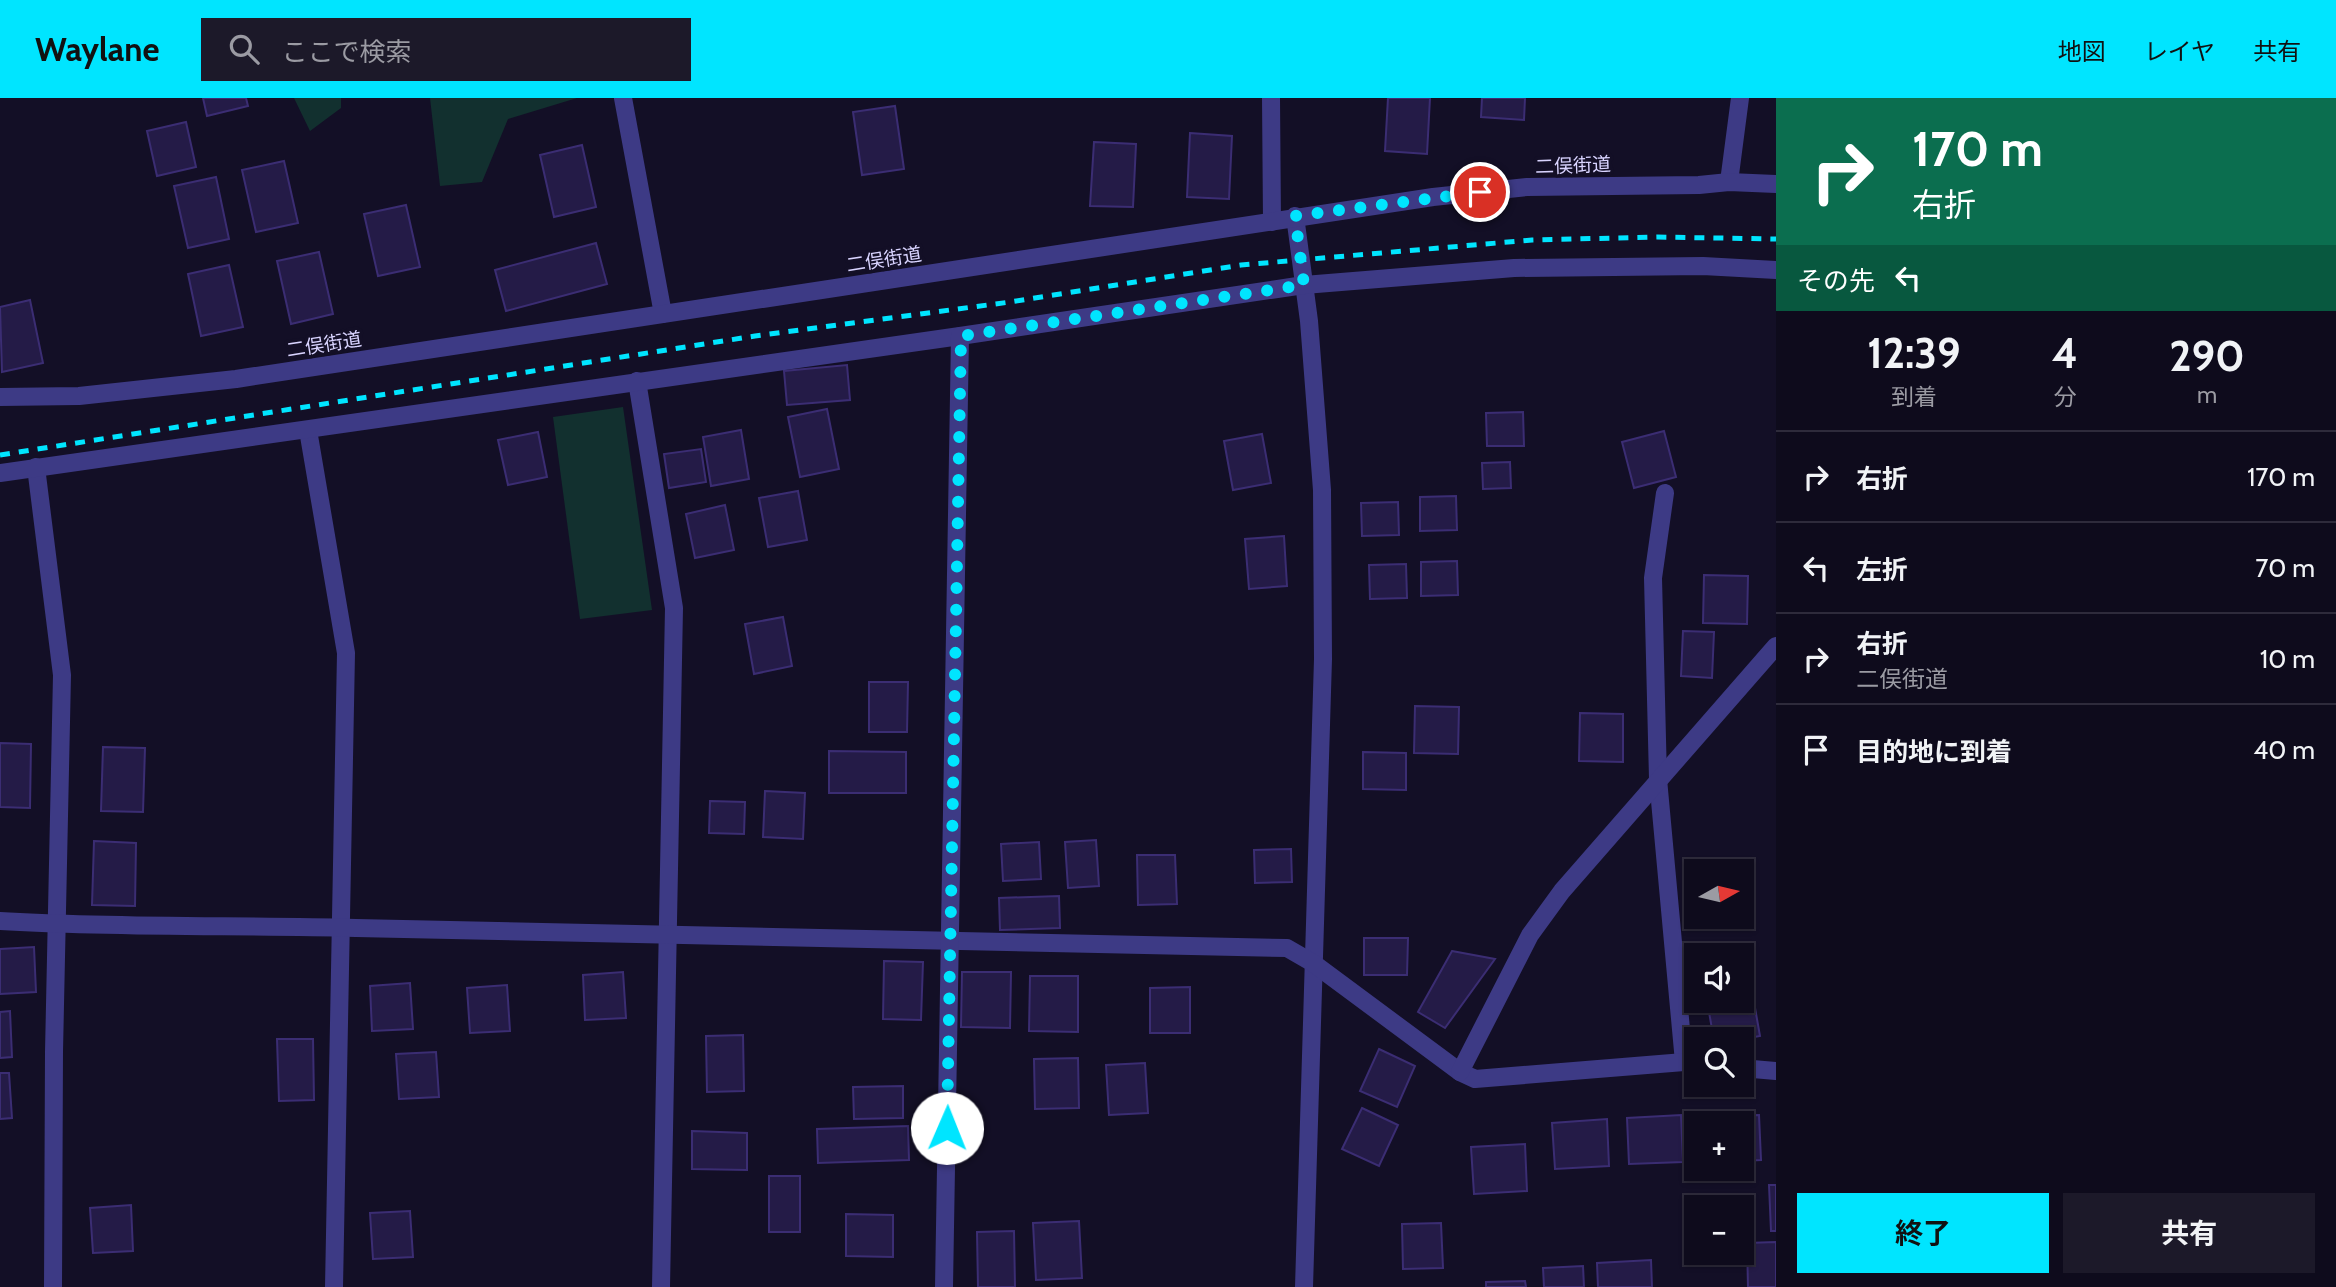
<!DOCTYPE html>
<html lang="ja">
<meta charset="utf-8">
<style>
body{margin:0;font-family:Cabin,"Noto Sans JP",sans-serif;background:#1c1929;color:#f1f3f6;height:100vh;display:flex;flex-direction:column;font-size:26px;white-space:nowrap}
*{box-sizing:border-box;margin:0}
p{font-size:23px;color:#9b9ba3}
.icon{flex:none;width:38px;height:38px;fill:none;stroke:currentColor;stroke-width:2;stroke-linecap:round;stroke-linejoin:round}
.map{position:relative;flex:1;overflow:hidden}
.drawer{display:flex;flex-direction:column;background:#0e0b1c;width:560px}
.drawer>*{flex:none}
.guide{background:#0b6e4f;color:#fff;overflow:hidden}
.needle{width:46px;rotate:82deg}
.fabs{position:absolute;left:1684px;top:761px;display:grid;gap:14px}
.fabs a{display:grid;place-items:center;width:70px;height:70px;border-radius:0px;background:#0e0b1c;box-shadow:0 2px 5px #0004,0 0 0 2px #2e2b3b;font-size:35px}
.pin{position:absolute;display:grid;place-items:center;width:60px;height:60px;color:#fff;margin:-30px;border:4px solid #fff;border-radius:50%;box-shadow:0 2px 7px #0007}
.me{position:absolute;width:77px;margin:-38px;rotate:1deg;stroke-linejoin:round;filter:drop-shadow(0 0 5px #0008)}
.turn{display:flex;align-items:center;gap:24px;height:147px;padding:0 21px;font-size:32px}
.turn .icon{width:91px;height:91px;stroke-width:2.5}
.turn b{display:block;font-size:49px;line-height:60px}
.then{display:flex;align-items:center;height:66px;padding:0 21px;background:#0003;gap:14px;font-size:26px}
.eta{display:flex;justify-content:space-evenly;align-items:center;height:119px;text-align:center}
.eta b{font-size:42px;font-weight:700;line-height:49px}
.cta{display:flex;gap:14px;margin-top:auto;padding:14px 21px}
.cta a{flex:1;height:80px;border-radius:0px;background:#00e5ff;color:#111;font-size:28px;font-weight:700;line-height:80px;text-align:center}
.cta a+a{background:#1c1929;color:#f1f3f6}
ul{padding:0;list-style:none}
li{display:flex;align-items:center;gap:21px;height:91px;padding:0 21px;border-top:2px solid #2e2b3b}
li div{flex:1}
li b{display:block;font-size:26px}
li em{font-style:normal}
header{display:flex;align-items:center;gap:42px;box-sizing:border-box;height:98px;padding:0 35px;background:#00e5ff;color:#111}
header strong{font-size:33px}
nav{display:flex;gap:38px;margin-inline-start:auto;font-size:24px}
.search{width:490px;height:63px;background:#1c1929;display:flex;align-items:center;gap:18px;box-sizing:border-box;padding:0 24px;border-radius:0px;color:#9b9ba3;font-size:26px}
main{display:flex;flex:1;min-height:0}
.map>svg:first-child{display:block}
.green{fill:#12302f}
.building{fill:#241b47;stroke:#3b2d73;stroke-width:2}
.lines{fill:none;stroke-linecap:round;stroke-linejoin:round}
.minor{stroke:#3d3a85;stroke-width:18}
.tertiary{stroke:#3d3a85;stroke-width:18}
.rail{stroke:#00e5ff;stroke-width:5;stroke-dasharray:10 9;stroke-linecap:butt}
.route{stroke:#00e5ff;stroke-width:12;stroke-dasharray:0 21.6}
.labels{text-anchor:middle;stroke-width:7;stroke-linejoin:round;paint-order:stroke}
.street-label{font-size:19px;fill:#d9d4ff;stroke:#130f26}
</style>
<header>
<strong>Waylane</strong>
<div class="search"><svg class="icon" aria-label="search" viewBox="0 0 24 24"><circle cx="10" cy="10" r="6"/><path d="M15 15l6 6"/></svg>ここで検索</div>
<nav><a>地図</a><a>レイヤ</a><a>共有</a></nav>
</header>
<main>
<div class="map">
<svg width="1776" height="1189" viewBox="0 0 1776 1189">
<rect width="100%" height="100%" fill="#130f26"/>
<!-- green -->
<g class="green">
<path d="M294,0H341V10L310,33Z"/>
<path d="M430,0H577L508,21L482,84L440,88Z"/>
<path d="M623,309L652,512L580,521L553,319Z"/>
</g>
<!-- building -->
<g class="building">
<path d="M203,0H246L248,8L207,18Z"/>
<path d="M1388,0H1430L1427,56L1385,53Z"/>
<path d="M1482,0H1525L1524,22L1481,19Z"/>
<path d="M895,8L904,71L862,77L853,14Z"/>
<path d="M186,24L196,69L157,78L147,33Z"/>
<path d="M1190,35L1232,38L1229,101L1187,99Z"/>
<path d="M1094,44L1136,46L1133,109L1090,108Z"/>
<path d="M582,47L596,109L554,119L540,57Z"/>
<path d="M284,63L298,125L256,134L242,72Z"/>
<path d="M216,79L229,141L188,150L174,88Z"/>
<path d="M406,107L420,169L378,178L364,116Z"/>
<path d="M596,145L607,186L506,213L495,172Z"/>
<path d="M319,154L333,216L291,226L277,163Z"/>
<path d="M229,167L243,229L201,238L188,176Z"/>
<path d="M30,202L43,265L2,274L0,209Z"/>
<path d="M847,267L850,302L787,307L784,273Z"/>
<path d="M827,311L839,371L800,379L788,319Z"/>
<path d="M1523,314L1524,348H1487L1486,315Z"/>
<path d="M741,332L749,381L711,388L703,339Z"/>
<path d="M1664,333L1676,379L1634,390L1622,344Z"/>
<path d="M538,334L547,379L508,387L498,342Z"/>
<path d="M1262,336L1271,385L1233,392L1224,343Z"/>
<path d="M701,351L706,384L669,390L664,356Z"/>
<path d="M1510,364L1511,390L1483,391L1482,365Z"/>
<path d="M798,393L807,442L768,449L759,400Z"/>
<path d="M1456,398L1457,432L1420,433V399Z"/>
<path d="M1398,404L1399,437L1362,438L1361,405Z"/>
<path d="M725,407L734,452L695,460L686,416Z"/>
<path d="M1284,438L1287,488L1249,491L1245,441Z"/>
<path d="M1457,463L1458,497L1421,498V464Z"/>
<path d="M1406,466L1407,500L1370,501L1369,467Z"/>
<path d="M1704,477L1748,478L1747,526L1703,525Z"/>
<path d="M783,519L792,568L754,576L745,526Z"/>
<path d="M1683,533L1714,534L1712,580L1681,578Z"/>
<path d="M869,584H908L907,634H869Z"/>
<path d="M1415,608L1459,609L1458,656L1414,655Z"/>
<path d="M1580,615L1623,616V664L1579,663Z"/>
<path d="M0,645L31,646L30,710L0,709Z"/>
<path d="M103,649L145,650L143,714L101,713Z"/>
<path d="M829,653L906,654V695H829Z"/>
<path d="M1363,654L1406,655V692L1363,691Z"/>
<path d="M765,693L805,695L803,741L763,739Z"/>
<path d="M710,703L745,704L744,736L709,735Z"/>
<path d="M1096,742L1099,788L1068,790L1065,744Z"/>
<path d="M94,743L136,745L135,808L92,807Z"/>
<path d="M1039,744L1041,781L1003,783L1001,746Z"/>
<path d="M1291,751L1292,784L1255,785L1254,752Z"/>
<path d="M1137,757H1175L1177,806L1138,807Z"/>
<path d="M1059,798L1060,830L1000,832L999,800Z"/>
<path d="M1364,840H1408L1407,877H1364Z"/>
<path d="M34,849L36,894L0,896V851Z"/>
<path d="M1452,853L1495,861L1445,930L1418,914Z"/>
<path d="M884,863L923,864L921,922L883,921Z"/>
<path d="M623,874L626,920L585,922L583,877Z"/>
<path d="M962,874H1011L1010,930L961,929Z"/>
<path d="M1030,878H1078V934L1029,933Z"/>
<path d="M410,885L413,931L372,933L370,888Z"/>
<path d="M507,887L510,933L470,935L467,890Z"/>
<path d="M1190,889V935H1150V890Z"/>
<path d="M1752,893L1760,938L1738,942H1714L1707,903H1741V895Z"/>
<path d="M10,913L12,959L0,960V914Z"/>
<path d="M743,937L744,993L707,994L706,938Z"/>
<path d="M277,941H313L314,1002L279,1003Z"/>
<path d="M1379,951L1415,968L1397,1009L1360,993Z"/>
<path d="M436,954L439,999L399,1001L396,956Z"/>
<path d="M1078,960L1079,1010L1035,1011L1034,961Z"/>
<path d="M1145,965L1148,1015L1109,1017L1106,967Z"/>
<path d="M0,975H9L12,1020L0,1021Z"/>
<path d="M903,988V1020L854,1021L853,989Z"/>
<path d="M1362,1010L1398,1027L1379,1068L1342,1051Z"/>
<path d="M1681,1017L1683,1064L1629,1066L1627,1020Z"/>
<path d="M1759,1017L1761,1062L1741,1063V1026H1720V1018Z"/>
<path d="M1607,1021L1609,1068L1555,1071L1552,1025Z"/>
<path d="M908,1028L909,1062L818,1065L817,1031Z"/>
<path d="M692,1033L747,1035V1072L692,1071Z"/>
<path d="M1525,1046L1527,1093L1474,1096L1471,1049Z"/>
<rect x="769" y="1078" width="31" height="56"/>
<path d="M1769,1087H1776V1133H1771Z"/>
<path d="M131,1107L133,1153L93,1155L90,1110Z"/>
<path d="M410,1113L413,1159L373,1161L370,1115Z"/>
<path d="M846,1116L893,1117V1159L846,1158Z"/>
<path d="M1079,1123L1082,1180L1036,1182L1033,1125Z"/>
<path d="M1441,1125L1443,1170L1403,1171L1402,1126Z"/>
<path d="M1014,1133L1015,1189H978L977,1134Z"/>
<path d="M1776,1144V1189H1748L1747,1145Z"/>
<path d="M1651,1162L1652,1189H1598L1597,1165Z"/>
<path d="M1583,1168L1584,1189H1544L1543,1170Z"/>
<path d="M1525,1183L1526,1189H1486V1184Z"/>
</g>
<g class="lines">
<!-- minor -->
<g class="minor">
<path d="M623,0L663,216"/>
<path d="M1271,0L1272,124"/>
<path d="M1729,84L1740,0"/>
<path d="M1295,118L1309,223L1322,392L1323,561L1304,1189"/>
<path d="M637,283L674,510L661,1189"/>
<path d="M308,332L346,555L334,1189"/>
<path d="M36,369L62,577L54,954L53,1189"/>
<path d="M0,375L960,238L1304,187L1514,170L1703,168L1776,172"/>
<path d="M1665,395L1653,480L1658,681L1684,964"/>
<path d="M0,823C118,830 237,827 356,830C666,838 976,846 1287,850L1313,865L1460,974L1475,981L1684,964L1696,965"/>
<path d="M1741,970L1776,973"/>
<path d="M1460,974L1530,837L1562,793L1776,548"/>
<path d="M944,1189L960,238"/>
</g>
<!-- tertiary -->
<path class="tertiary" d="M0,299L79,298L236,281L1433,99L1527,89L1699,87L1729,84L1776,86"/>
<!-- rail -->
<path class="rail" d="M0,357L755,238L1010,204L1241,167L1532,142L1657,139L1776,141"/>
</g>
<g class="lines">
<!-- route -->
<path class="route" d="M947,1030L961,238L1304,187L1295,118L1480,94"/>
</g>
<g class="labels">
<!-- street labels -->
<g class="street-label">
<text transform="translate(1573 67) rotate(-2)" y="7">二俣街道</text>
<text transform="translate(884 161) rotate(-9)" y="7">二俣街道</text>
<text transform="translate(324 246) rotate(-9)" y="7">二俣街道</text>
</g>
</g>
</svg>
<div class="fabs">
<a><svg class="needle" viewBox="-14 -14 28 28"><path d="M0-13l5 13h-10z" fill="#e53935"/><path d="M0 13l5-13h-10z" fill="#9b9ba3"/></svg></a>
<a><svg class="icon" aria-label="sound" viewBox="0 0 24 24"><path d="M4 9h4l5-4v14l-5-4H4zM17 9q2 3 0 6"/></svg></a>
<a><svg class="icon" aria-label="search" viewBox="0 0 24 24"><circle cx="10" cy="10" r="6"/><path d="M15 15l6 6"/></svg></a>
<a>+</a>
<a>−</a>
</div>
<div class="pin" style="left:1480px;top:94px;background:#d93025"><svg class="icon" aria-label="arrive" viewBox="0 0 24 24"><path d="M6 21V4h12l-3 4 3 4H6"/></svg></div>
<svg class="me" style="left:947px;top:1030px" viewBox="-20 -20 40 40"><circle r="19" fill="#fff"/><path d="M0-13L10 11 0 6-10 11z" fill="#00e5ff"/></svg>
</div>
<section class="drawer">
<div class="guide">
<div class="turn"><svg class="icon" aria-label="right" viewBox="0 0 24 24"><path d="M7 20v-9h11M14 6l5 5-5 5"/></svg><div><b>170 m</b>右折</div></div>
<div class="then">その先<svg class="icon" aria-label="left" viewBox="0 0 24 24"><path d="M17 20v-9H6M10 6l-5 5 5 5"/></svg></div>
</div>
<div class="eta">
<div><b>12:39</b><p>到着</p></div>
<div><b>4</b><p>分</p></div>
<div><b>290</b><p>m</p></div>
</div>
<ul>
<li><svg class="icon" aria-label="right" viewBox="0 0 24 24"><path d="M7 20v-9h11M14 6l5 5-5 5"/></svg><div><b>右折</b></div><em>170 m</em></li>
<li><svg class="icon" aria-label="left" viewBox="0 0 24 24"><path d="M17 20v-9H6M10 6l-5 5 5 5"/></svg><div><b>左折</b></div><em>70 m</em></li>
<li><svg class="icon" aria-label="right" viewBox="0 0 24 24"><path d="M7 20v-9h11M14 6l5 5-5 5"/></svg><div><b>右折</b><p>二俣街道</p></div><em>10 m</em></li>
<li><svg class="icon" aria-label="arrive" viewBox="0 0 24 24"><path d="M6 21V4h12l-3 4 3 4H6"/></svg><div><b>目的地に到着</b></div><em>40 m</em></li>
</ul>
<div class="cta"><a>終了</a><a>共有</a></div>
</section>
</main>
